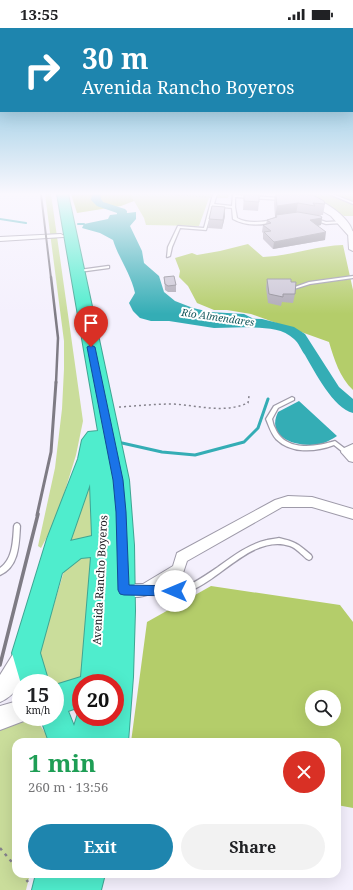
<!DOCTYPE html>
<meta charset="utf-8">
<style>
body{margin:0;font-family:"Noto Serif",serif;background:#f2f2f2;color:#202124;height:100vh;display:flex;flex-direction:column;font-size:15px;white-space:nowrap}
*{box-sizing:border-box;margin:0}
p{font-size:13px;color:#757577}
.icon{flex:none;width:22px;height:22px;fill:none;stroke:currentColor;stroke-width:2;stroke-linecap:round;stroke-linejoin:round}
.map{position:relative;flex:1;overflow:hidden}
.details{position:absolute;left:12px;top:710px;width:329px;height:140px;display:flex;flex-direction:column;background:#fff;border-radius:12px;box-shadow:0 4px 16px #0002}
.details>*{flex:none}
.hud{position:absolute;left:0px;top:0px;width:353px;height:84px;box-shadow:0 4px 16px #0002;background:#1e85ae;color:#fff;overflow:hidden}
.controls{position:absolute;left:305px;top:662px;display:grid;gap:8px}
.controls a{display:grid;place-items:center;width:36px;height:36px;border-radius:50%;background:#fff;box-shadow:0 4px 16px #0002;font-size:20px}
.speed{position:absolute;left:12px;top:646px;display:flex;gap:8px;font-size:20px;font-weight:700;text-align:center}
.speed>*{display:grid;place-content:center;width:52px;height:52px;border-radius:50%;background:#fff;box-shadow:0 4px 16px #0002;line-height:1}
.speed small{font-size:10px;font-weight:400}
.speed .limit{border:6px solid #d22;background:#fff;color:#111}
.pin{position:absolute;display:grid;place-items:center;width:34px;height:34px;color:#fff;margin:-41px -17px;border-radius:50% 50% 50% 0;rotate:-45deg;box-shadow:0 0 4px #0007}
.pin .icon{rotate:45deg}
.me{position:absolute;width:44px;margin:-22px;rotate:270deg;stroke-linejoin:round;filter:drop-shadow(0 0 3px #0008)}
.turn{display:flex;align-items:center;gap:14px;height:84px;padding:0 16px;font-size:18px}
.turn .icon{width:52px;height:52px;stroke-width:2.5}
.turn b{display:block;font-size:28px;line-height:34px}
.round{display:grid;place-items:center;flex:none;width:42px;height:42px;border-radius:21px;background:#f2f2f2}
.summary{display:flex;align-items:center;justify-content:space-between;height:68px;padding:0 16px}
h1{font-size:24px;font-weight:700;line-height:30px;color:#1e9e55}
.button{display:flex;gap:8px;margin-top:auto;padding:8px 16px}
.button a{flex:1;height:46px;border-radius:24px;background:#1e85ae;color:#fff;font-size:16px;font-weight:700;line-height:46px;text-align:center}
.button a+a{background:#f2f2f2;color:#202124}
.status{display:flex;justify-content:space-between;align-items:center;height:28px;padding:0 20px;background:#fff;direction:ltr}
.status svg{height:11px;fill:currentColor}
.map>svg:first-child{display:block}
.green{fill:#cadd9b}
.forest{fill:#b4cd6a;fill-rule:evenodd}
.water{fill:#34adb5}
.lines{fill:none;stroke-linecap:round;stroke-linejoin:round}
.stream-far1{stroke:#34adb5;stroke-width:2}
.stream{stroke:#34adb5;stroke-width:3}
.river{fill:#34adb5;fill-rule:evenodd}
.lane-casing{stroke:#9e9aa9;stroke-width:2.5}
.street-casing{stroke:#9e9aa9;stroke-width:2}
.secondary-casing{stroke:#9e9aa9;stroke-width:2}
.highway-casing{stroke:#3fa593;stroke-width:2}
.path-far2{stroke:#85828c;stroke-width:1;stroke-dasharray:1 2;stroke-linecap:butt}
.path-far1{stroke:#85828c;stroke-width:1.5;stroke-dasharray:2 3;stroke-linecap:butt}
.path{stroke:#85828c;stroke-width:2.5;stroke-dasharray:3 4.5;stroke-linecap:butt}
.lane{fill:#fff;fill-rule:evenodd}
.street{fill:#fff;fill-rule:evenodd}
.secondary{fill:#fff;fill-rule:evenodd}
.highway{fill:#4fedcd;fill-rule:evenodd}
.rail-far3{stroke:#7e7b84;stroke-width:2}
.rail-far2{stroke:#7e7b84;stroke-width:2.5}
.rail-far1{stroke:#7e7b84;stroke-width:3}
.rail{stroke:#7e7b84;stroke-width:3.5}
.wall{fill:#afaab7}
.shaded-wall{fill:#8e8b95}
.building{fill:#cbc6d5;stroke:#8e8b95}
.route{fill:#1a73e8;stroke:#114b97}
.labels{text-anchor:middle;stroke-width:4;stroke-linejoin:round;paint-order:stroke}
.far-water-label{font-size:10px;font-style:italic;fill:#16585c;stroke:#fff}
.street-label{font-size:11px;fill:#222026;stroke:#fff}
</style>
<div class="status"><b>13:55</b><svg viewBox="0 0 49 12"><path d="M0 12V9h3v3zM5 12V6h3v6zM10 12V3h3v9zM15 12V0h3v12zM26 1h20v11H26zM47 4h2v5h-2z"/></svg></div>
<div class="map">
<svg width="353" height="862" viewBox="0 0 353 862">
<rect width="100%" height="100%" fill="#f4f0fd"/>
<!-- green -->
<g class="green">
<path d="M45,166H51L83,393L76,427L56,492L41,520L38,518L55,440L62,381L64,341V313Z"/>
<path d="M130,166H229L228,170H209L199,198L146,197L144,190Z"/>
<path d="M307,166H353V188H344Z"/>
<path d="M91,451L100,510L69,518L87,455Z"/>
<path d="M94,526L87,655L57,657L45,649L40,629L41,619L65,540L73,532Z"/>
<path d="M26,691L40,697L51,714H16V846H30L26,862H0V698Z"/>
</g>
<!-- forest -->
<g class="forest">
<path d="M71,166H130L134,173L121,178L77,185Z"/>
<path d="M248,216L263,229C290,228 315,218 343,217L353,262V362C340,350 334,331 329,314L251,286L227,282H214L197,275L188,258L179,249L180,243L175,230L192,225L197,227L220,223Z"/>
<path d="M211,558L340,577L353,594V780L337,777V714H131L147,594ZM312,669H334V691H312Z"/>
</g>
<!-- water -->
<g class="water">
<path d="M136,184V191L130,198L142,223L144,235L159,248L164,264L175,273L193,280L210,284L244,286L262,295L254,299L214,300L169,293H151L140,290L133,283L129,275L135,265C131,246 119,231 113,212L100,205L82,200L84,196L108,191L110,187Z"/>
<path d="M299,373L337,408C332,411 326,415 320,416C299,420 265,411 278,384Z"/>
</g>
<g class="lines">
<!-- stream-far1 -->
<g class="stream-far1">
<path d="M0,191L26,195"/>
<path d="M78,196H84"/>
</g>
<!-- stream -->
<path class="stream" d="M122,415L162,424L195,427L244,414L258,400L268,371"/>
<!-- river -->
<g class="river">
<path d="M92,166H100L101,171L103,174L125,181L127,183L125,210L121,211L116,208L117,185L97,178L91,172Z"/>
<path d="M240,290L262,291L294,299L305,306L339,359L353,371V385C333,380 315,344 305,327C301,322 299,315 294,311C279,296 255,302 235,297L233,294Z"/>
</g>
<!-- lane casing -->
<g class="lane-casing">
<g id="lane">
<path d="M213,166H217L214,176L232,178L233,166H235V167L282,170L284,171L282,172L235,169V179L237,190C248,196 260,194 273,192L275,193C263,198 245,198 233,191L232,180L213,178L206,202L180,200L172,219L170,228L167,229L168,219L178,198L204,200Z"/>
<path d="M329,166H332L353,174V176Z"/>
<path d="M314,190L326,194L343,193L345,194L343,195L326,196L314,192Z"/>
<path d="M108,238H109V240L79,244L77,243L79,242Z"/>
<path d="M353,248V250L310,256L294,261L292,260L309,254Z"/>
<path d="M292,369L294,370V372L278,380L272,391C273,394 273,397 275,400C285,424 315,419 335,413L348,423L349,424L348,425H344L334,417C316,424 291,426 276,411C271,405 269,398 266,391L274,378Z"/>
<path d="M17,495L19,496L20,498C19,516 19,539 0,547V540C13,531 13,513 14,498L15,496Z"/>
<path d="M279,510C296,514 298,516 311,527L312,529L311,531L309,532L307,531C302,527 296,520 290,518C254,506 222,550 192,562C178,567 163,566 149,565L147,564L146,562L147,560L149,559C162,560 177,562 189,557C199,552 209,545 218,539C233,528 249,516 267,512C271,511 275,511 279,510Z"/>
</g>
</g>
<!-- street casing -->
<g class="street-casing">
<g id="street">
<path d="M353,203V223L349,221L348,205Z"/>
<path d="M61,206L64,208L63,209L0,213V209Z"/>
<path d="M353,416V434L349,433L341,424L342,421Z"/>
<path d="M288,468L312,469L353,481V491L312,479H282L187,533L183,545L150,566C141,570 128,570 119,566L117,562L119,558L124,556H143L173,538L177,525L275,472Z"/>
</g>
</g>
<!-- secondary casing -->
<g class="secondary-casing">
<g id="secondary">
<path d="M294,166C311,163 353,188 353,207H348L331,188Z"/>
<path d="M26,614L34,618L37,625C29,643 18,667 0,674V647L18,618Z"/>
<path d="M21,672V689H30L29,691L0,702V678Z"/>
</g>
</g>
<!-- highway casing -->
<g class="highway-casing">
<g id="highway">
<path d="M57,166H68L129,452L134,517L135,583L133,649L128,714H49L40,689H55V657L81,649L91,529L81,530L62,545L40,625L49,655L21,656L12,625L47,511L78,431L82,412L88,404L98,403ZM90,456L92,508L70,513L71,511ZM81,655H115V689H81ZM80,679L74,698L68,683Z"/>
<path d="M36,846H105L101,862H32Z"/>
</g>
</g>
<!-- path-far2 -->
<path class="path-far2" d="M166,166L207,169"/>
<!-- path-far1 -->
<path class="path-far1" d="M119,379C137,378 154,376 172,376C198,377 222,386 248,375L249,368"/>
<!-- path -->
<g class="path">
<path d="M0,820L16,839"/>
<path d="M22,846L28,854"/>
</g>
<!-- lane -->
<use href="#lane" class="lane"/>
<!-- street -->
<use href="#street" class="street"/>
<!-- secondary -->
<use href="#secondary" class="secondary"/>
<!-- highway -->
<use href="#highway" class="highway"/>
<!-- rail-far3 -->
<path class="rail-far3" d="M41,166L51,250"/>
<!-- rail-far2 -->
<path class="rail-far2" d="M51,249L58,310L56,355"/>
<!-- rail-far1 -->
<path class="rail-far1" d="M37,487L51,424L56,354"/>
<!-- rail -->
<path class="rail" d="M0,637L38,486"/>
</g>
<!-- wall -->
<g class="wall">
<path d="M244,166L259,174L258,183L243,182Z"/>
<path d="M275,166H306L307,167L325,176L323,187H314L322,190L321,197L318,198L325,212L273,221L263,211V205L262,204L263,197L266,196L267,192L275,189L274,175Z"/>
<path d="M225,179V188L222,201L208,200L209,191Z"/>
<path d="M164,249L176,257V264H168L165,262Z"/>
<path d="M267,251L291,254L295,266L293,275L282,274L281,278L268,275L266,260Z"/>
</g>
<!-- shaded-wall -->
<g class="shaded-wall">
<path d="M298,175L296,186L276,187V189H275L277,178Z"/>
<path d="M225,179V188L222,201L223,192Z"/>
<path d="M322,190L321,197L309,199L310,192Z"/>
<path d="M326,204L325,212L273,221L274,214Z"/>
</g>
<!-- building -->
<g class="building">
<path d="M244,166H259V174L244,173Z"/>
<path d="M276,166H306L307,167H313L324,173L325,176L313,175L315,178L298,175L277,178Z"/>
<path d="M212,178L225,179L223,192L209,191Z"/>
<path d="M298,184L321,188L322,190L310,192L326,204L274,214L264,204L271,203L263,197L271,195L267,192L277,189L276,187Z"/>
<path d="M174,248L176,257L168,258L165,256L164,249Z"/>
<path d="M267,251H291V254H296L295,266H283V269L269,266Z"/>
</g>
<!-- sky -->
<linearGradient id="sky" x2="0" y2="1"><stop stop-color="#60b1d4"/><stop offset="0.58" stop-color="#faf8fe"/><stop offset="1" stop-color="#faf8fe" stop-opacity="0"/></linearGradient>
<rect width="353" height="286" fill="url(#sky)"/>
<!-- route -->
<path class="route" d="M91,317L95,319L123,452L126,484L129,557L175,558L179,559L180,563L179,566L175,568L124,567L120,566L118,562L116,484L113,452L87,319Z"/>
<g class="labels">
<!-- far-water labels -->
<g class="far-water-label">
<text transform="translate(218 289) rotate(8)" y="4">Río Almendares</text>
</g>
<!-- street labels -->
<g class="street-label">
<text transform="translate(100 552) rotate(-87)" y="4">Avenida Rancho Boyeros</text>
</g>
</g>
</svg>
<div class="controls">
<a><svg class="icon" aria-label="search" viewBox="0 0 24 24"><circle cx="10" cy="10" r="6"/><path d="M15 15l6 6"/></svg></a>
</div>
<div class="speed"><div>15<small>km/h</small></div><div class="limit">20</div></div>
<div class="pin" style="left:91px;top:319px;background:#d93025"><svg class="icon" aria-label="arrive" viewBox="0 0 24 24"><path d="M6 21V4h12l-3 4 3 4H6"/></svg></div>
<svg class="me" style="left:175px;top:563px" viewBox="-20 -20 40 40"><circle r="19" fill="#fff"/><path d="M0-13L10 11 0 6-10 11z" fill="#1a73e8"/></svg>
<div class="hud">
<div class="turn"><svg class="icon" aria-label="right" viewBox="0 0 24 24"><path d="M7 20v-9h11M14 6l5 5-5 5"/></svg><div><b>30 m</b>Avenida Rancho Boyeros</div></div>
</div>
<section class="details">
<div class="summary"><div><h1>1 min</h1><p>260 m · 13:56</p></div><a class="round" style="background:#d93025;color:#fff"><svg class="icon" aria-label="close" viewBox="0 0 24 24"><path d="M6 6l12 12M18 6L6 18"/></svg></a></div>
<div class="button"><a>Exit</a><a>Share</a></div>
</section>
</div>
